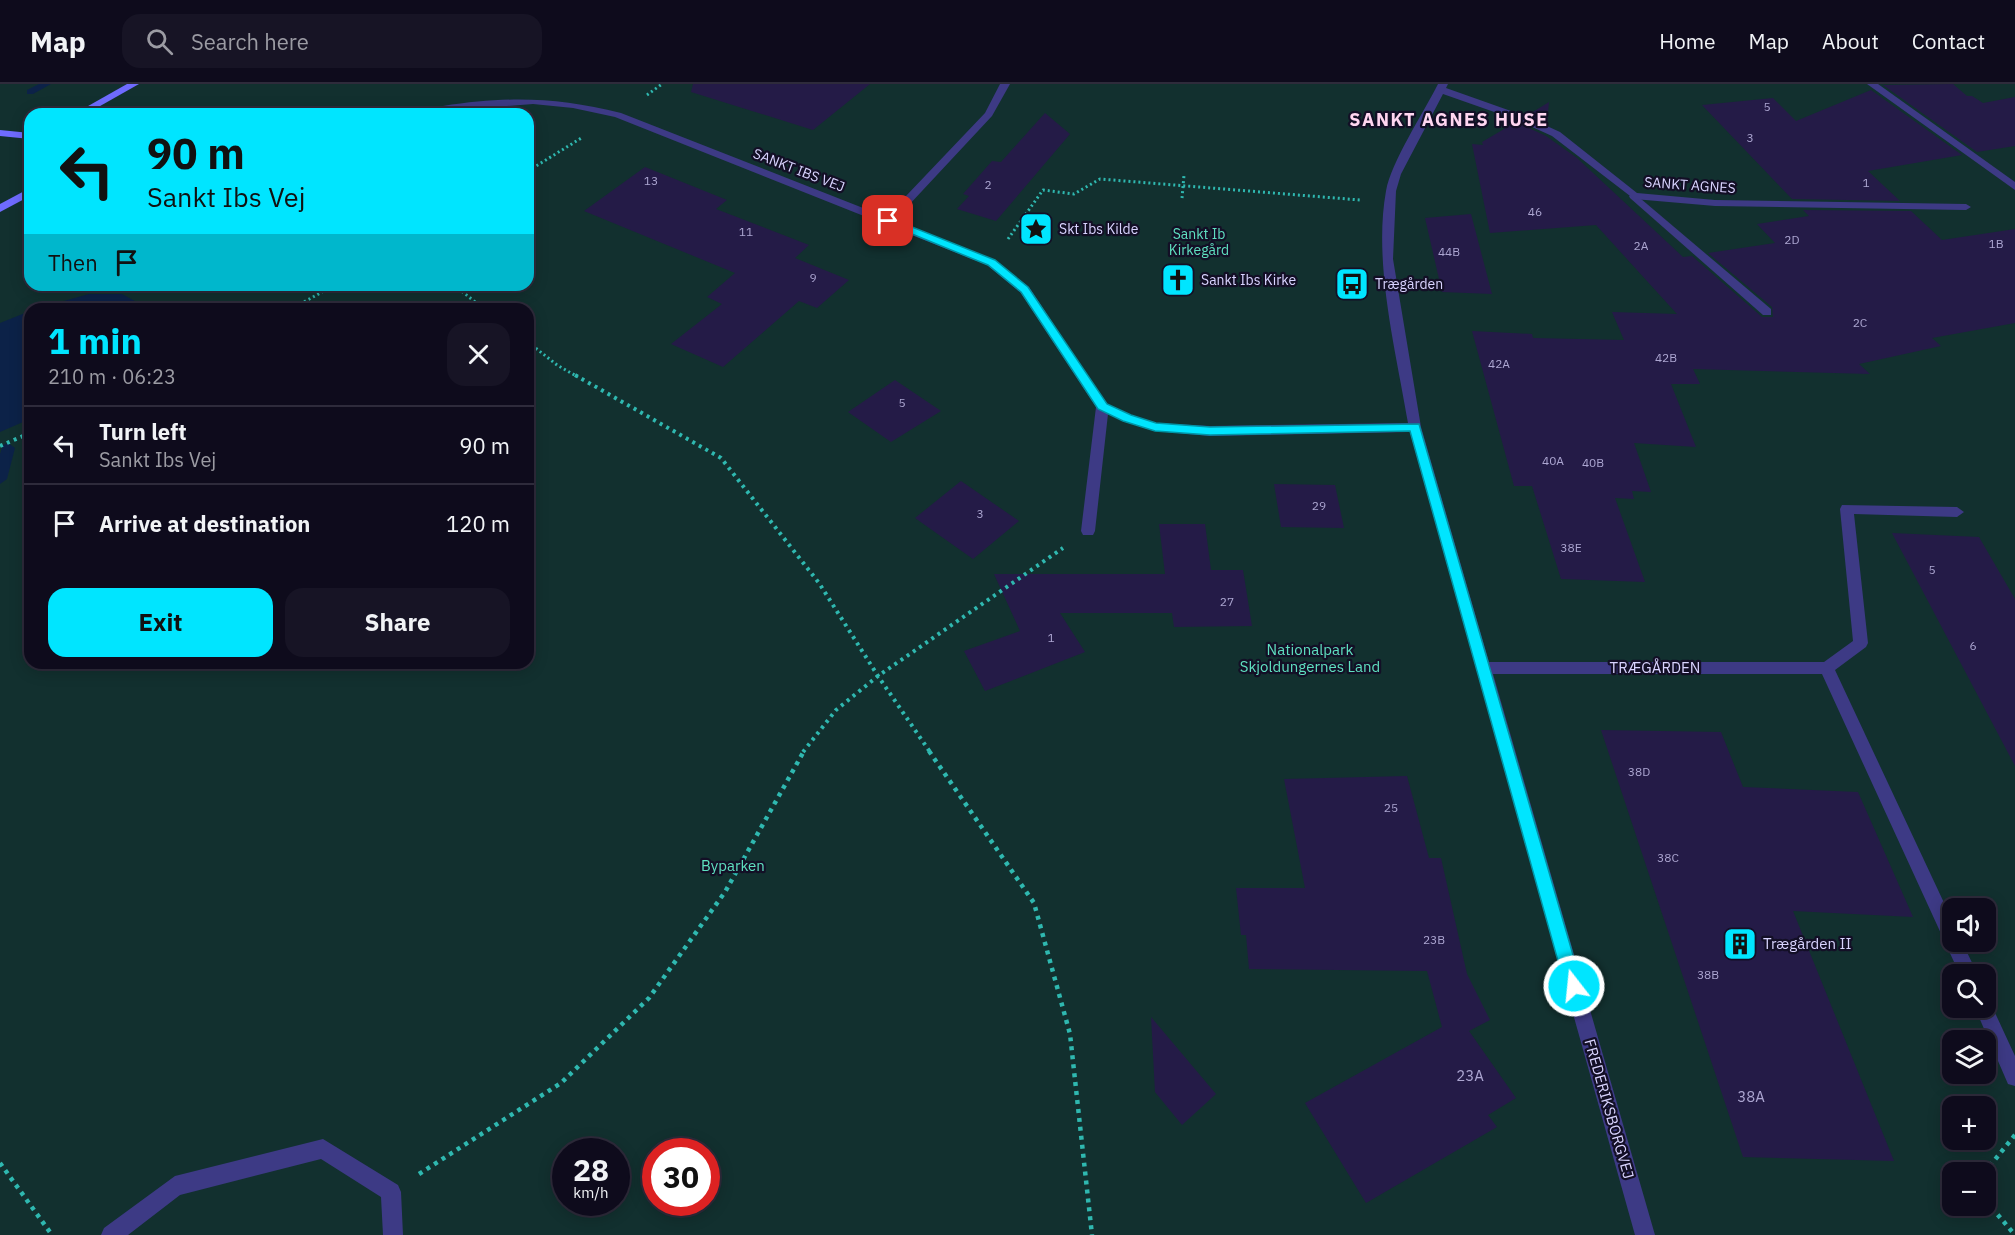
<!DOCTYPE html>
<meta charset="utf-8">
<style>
body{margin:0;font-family:"IBM Plex Sans",sans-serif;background:#171425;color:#f1f3f6;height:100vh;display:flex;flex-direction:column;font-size:22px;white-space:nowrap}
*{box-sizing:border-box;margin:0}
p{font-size:20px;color:#9b9ba3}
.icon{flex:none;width:33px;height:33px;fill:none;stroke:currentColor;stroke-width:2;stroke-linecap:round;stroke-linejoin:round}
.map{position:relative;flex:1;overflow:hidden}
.details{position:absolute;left:24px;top:219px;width:510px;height:366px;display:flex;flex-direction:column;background:#0e0b1c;border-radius:18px;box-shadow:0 3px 15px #0003,0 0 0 2px #2e2b3b}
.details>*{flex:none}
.hud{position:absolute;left:24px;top:24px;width:510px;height:183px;border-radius:18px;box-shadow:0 3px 15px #0003,0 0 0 2px #2e2b3b;background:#00e5ff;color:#111;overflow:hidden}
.controls{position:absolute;left:1942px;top:814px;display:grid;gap:12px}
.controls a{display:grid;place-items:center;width:54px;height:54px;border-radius:12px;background:#0e0b1c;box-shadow:0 3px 15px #0003,0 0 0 2px #2e2b3b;font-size:30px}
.speed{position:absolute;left:552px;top:1054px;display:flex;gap:12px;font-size:30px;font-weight:700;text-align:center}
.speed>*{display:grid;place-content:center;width:78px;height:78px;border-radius:50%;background:#0e0b1c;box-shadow:0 3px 15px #0003,0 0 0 2px #2e2b3b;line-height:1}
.speed small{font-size:15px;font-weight:400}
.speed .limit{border:9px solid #d22;background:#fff;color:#111}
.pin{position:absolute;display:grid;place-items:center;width:51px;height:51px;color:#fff;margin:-26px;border-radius:12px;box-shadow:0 3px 9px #0006}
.me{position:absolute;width:66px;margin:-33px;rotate:344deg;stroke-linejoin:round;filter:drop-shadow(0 0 4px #0008)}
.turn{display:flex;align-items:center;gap:21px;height:126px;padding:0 24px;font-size:27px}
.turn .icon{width:78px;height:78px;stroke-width:2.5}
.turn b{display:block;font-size:42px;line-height:51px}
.then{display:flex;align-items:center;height:57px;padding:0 24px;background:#0003;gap:12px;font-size:22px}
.round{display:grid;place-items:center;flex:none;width:63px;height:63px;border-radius:18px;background:#171425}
.summary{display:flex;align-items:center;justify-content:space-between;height:102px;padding:0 24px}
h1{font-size:36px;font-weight:800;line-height:45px;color:#00e5ff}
.primary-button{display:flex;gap:12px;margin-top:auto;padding:12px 24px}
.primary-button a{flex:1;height:69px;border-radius:18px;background:#00e5ff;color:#111;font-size:24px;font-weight:800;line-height:69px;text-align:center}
.primary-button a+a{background:#171425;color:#f1f3f6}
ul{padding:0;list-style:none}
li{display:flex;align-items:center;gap:18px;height:78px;padding:0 24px;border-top:2px solid #2e2b3b}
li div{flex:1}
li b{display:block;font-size:22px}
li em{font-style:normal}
header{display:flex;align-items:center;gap:36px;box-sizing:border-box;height:84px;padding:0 30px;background:#0e0b1c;border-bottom:2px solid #2e2b3b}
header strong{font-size:28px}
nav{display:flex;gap:33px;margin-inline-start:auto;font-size:21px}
.search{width:420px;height:54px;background:#171425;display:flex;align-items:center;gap:15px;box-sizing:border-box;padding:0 21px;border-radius:18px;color:#9b9ba3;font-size:22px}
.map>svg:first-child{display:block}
.green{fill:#12302f;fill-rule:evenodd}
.water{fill:#0c2248}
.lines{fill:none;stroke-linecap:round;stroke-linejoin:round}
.stream{fill:#0c2248;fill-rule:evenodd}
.building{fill:#241b47}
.path-far2{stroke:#2fb8b0;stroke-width:3;stroke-dasharray:2 3;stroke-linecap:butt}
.path-far1{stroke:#2fb8b0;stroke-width:4;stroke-dasharray:3 4.5;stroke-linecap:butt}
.path{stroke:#2fb8b0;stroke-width:4.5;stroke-dasharray:4 5;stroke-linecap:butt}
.lane{fill:#3d3a85;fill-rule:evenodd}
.street{fill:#3d3a85;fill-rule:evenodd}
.secondary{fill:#6f6bff;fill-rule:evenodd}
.route{fill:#00e5ff;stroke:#0095a6;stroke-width:1.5}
.labels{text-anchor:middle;stroke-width:4.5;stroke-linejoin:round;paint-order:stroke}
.number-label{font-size:12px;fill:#aca6d1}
.far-street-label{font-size:14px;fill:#d9d4ff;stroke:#130f26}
.far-poi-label{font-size:14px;fill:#d9d4ff;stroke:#130f26;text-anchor:start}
.far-park-label{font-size:14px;fill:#5fe0c0;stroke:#130f26}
.park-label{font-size:15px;fill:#5fe0c0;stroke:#130f26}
.street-label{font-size:15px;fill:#d9d4ff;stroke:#130f26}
.poi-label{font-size:15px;fill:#d9d4ff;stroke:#130f26;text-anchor:start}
.near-number-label{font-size:15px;fill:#aca6d1}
.far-district-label{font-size:18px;font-weight:bold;letter-spacing:1.5px;fill:#ffd6f0;stroke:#130f26}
</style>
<header>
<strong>Map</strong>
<div class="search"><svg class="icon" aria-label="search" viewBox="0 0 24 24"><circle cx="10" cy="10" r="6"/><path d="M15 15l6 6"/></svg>Search here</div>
<nav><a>Home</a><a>Map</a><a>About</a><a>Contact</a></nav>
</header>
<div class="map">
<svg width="2015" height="1151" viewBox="0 0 2015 1151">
<rect width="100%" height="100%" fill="#130f26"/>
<!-- green -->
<path class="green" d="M0,0H2015V1151H0ZM30,30H528V201H30ZM30,225H528V579H30ZM1953,825H1986V858H1953ZM1953,891H1986V924H1953ZM1953,957H1986V990H1953ZM1953,1023H1986V1056H1953ZM566,1068H616V1119H566ZM656,1068H706V1119H656ZM1953,1089H1986V1122H1953Z"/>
<!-- water -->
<g class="water">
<path d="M89,210H122L144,222L143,225H35Z"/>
<path d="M30,227V335L0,348V239Z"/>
</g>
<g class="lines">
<!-- stream -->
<g class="stream">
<path d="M39,0H51L33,10H27V6Z"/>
<path d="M8,359L15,364L7,395L0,400V370L3,361Z"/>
</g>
</g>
<!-- building -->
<g class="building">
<path d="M693,0H870L813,46L691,8Z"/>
<path d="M1953,0L1967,12H1972L1983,19L2015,13V62L1977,68L1883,1Z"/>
<path d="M1871,6L1962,71L1868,87L1900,117L1792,115L1702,21L1773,14L1796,37Z"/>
<path d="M1549,18L1547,40L1528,31Z"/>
<path d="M1045,29L1070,50L996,137L957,125L969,112L963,110L992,77L1001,78Z"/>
<path d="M1516,38L1546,52L1577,74L1683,173L1692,172L1762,233H1773L1772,223L1708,169L1775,159L1757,140L1809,132L1803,126L1911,127L1942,156L2015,145V239L1932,254L1941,262L1859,280L1870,290L1693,285L1700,300H1671L1696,363L1634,359L1651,408L1632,407L1634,415L1615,414L1645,498L1561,495L1532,402H1514L1472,247L1532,250L1533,254L1624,256L1612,228L1677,230L1596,141L1490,149L1472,60L1483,61L1482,58Z"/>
<path d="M645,83L727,116L716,125L809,161L795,174L849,196L817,224L799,217L723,283L671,260L722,220L707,213L735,189L584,127Z"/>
<path d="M1471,130L1492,210L1442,208L1425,134Z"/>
<path d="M895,296L941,327L891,358L848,328Z"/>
<path d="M961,397L1019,437L973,475L915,434Z"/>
<path d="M1274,400L1335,401L1344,444L1281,443Z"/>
<path d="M1159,440H1205L1211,486H1243L1252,542L1174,543L1172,529H1060L1085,568L985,607L964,567L1020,547L994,490H1165Z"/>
<path d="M1892,449L1979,453L2015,515V682Z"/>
<path d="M1601,646L1721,648L1743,703L1858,708L1913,833L1793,827L1894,1077L1743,1073Z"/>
<path d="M1407,692L1429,774H1441L1467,890L1490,936L1469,947L1516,1014L1488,1031L1497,1043L1366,1119L1305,1019L1442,943L1427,887L1249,885L1246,851H1241L1236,804H1305L1284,695Z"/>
<path d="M1151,933L1216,1010L1182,1041L1155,1008Z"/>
</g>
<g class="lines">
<!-- path-far2 -->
<g class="path-far2">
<path d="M647,11L662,0"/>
<path d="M528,87L583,53"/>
<path d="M1182,114L1184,91"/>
<path d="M1008,155L1043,106L1074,110L1100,95L1360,116"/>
<path d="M454,201L484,225"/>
<path d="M291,225L335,201"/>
<path d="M528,258L557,281L578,293"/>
</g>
<!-- path-far1 -->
<g class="path-far1">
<path d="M575,291L721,374L819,499L878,592L930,668"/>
<path d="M0,362L30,349"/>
<path d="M803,668L836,626L878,592L1063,464"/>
</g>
<!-- path -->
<g class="path">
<path d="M929,667L1034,819L1070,950L1092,1151"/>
<path d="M0,1079L52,1151"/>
<path d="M1984,1089L2015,1051"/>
<path d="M419,1090L561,999L649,914L725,808L804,667"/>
<path d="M1986,1117L2015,1151"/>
</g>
<!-- lane -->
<g class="lane">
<path d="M1634,109L1771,225V231H1763L1630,114L1629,112Z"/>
<path d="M323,1055L398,1101L401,1108L403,1151H383L381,1113L321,1075L180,1111L128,1151H101L104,1144L175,1092Z"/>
</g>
<!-- street -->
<g class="street">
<path d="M1000,0H1010L992,32L894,137L995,177L1029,203L1106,320L1131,331L1156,339L1210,342L1408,339C1396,267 1373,179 1386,107C1391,78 1424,28 1438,0H1448L1446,4L1525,32L1560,48L1637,109L1715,116L1966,120L1971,123L1966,126L1715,122L1634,115L1552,52L1517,36L1443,10L1401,90L1396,107L1393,175L1421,343L1489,578H1824L1853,557L1840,425L1842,421L1957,423L1964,428L1957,433L1854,430L1868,559L1866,563L1835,586L1953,838V858H1962L1978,891H1960L1822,590H1493L1655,1151H1635L1410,348L1210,352L1155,347L1108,330L1095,447L1093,451H1083L1081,447L1096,323L1021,209L987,181L615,33L573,24L533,20L407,30C415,24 432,24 443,22C508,12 557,13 621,29L886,133L985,29Z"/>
<path d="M1867,0H1878L2015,98V106Z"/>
<path d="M1986,916L1990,918L2015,972V1002L2008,1000L1975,924H1986Z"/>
</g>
<!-- secondary -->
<g class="secondary">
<path d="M127,0H139L86,30H74Z"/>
<path d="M0,46L30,49V55L0,52Z"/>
<path d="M30,104V112L0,128V120Z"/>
</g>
</g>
<!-- route -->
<path class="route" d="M885,135H892L995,176L1028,203L1107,320L1131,331L1156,339L1210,343L1419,340L1582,902L1579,907L1574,910L1568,907L1565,902L1410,347L1210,351L1155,347L1123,337L1098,325L1021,208L988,181L885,139Z"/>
<!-- icons -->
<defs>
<g id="sight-square" transform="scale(1.725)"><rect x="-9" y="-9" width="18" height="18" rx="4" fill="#00e5ff" stroke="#130f26"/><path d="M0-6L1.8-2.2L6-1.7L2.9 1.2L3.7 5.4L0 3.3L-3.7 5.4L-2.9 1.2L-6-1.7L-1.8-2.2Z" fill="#111"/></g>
<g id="church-square" transform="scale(1.725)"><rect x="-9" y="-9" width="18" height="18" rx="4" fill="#00e5ff" stroke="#130f26"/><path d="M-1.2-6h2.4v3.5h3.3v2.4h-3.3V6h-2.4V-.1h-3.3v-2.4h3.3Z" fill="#111"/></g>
<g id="bus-square" transform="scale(1.725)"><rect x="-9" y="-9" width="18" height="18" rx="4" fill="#00e5ff" stroke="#130f26"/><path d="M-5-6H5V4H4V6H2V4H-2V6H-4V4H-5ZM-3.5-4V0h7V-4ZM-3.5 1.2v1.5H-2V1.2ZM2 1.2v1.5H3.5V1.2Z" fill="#111"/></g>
<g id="building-square" transform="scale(1.725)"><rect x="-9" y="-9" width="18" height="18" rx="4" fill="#00e5ff" stroke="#130f26"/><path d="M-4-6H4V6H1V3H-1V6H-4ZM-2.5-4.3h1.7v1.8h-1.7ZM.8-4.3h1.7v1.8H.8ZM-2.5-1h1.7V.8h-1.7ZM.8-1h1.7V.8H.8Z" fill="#111"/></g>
</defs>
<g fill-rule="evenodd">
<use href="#sight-square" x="1036" y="145"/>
<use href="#church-square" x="1178" y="196"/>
<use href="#bus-square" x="1352" y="200"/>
<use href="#building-square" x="1740" y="860"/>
</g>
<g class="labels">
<!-- number labels -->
<g class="number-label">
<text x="1767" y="27">5</text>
<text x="1750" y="58">3</text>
<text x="651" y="101">13</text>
<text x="1866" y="103">1</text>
<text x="988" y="105">2</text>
<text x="1535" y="132">46</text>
<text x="746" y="152">11</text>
<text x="1792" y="160">2D</text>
<text x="1996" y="164">1B</text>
<text x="1641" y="166">2A</text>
<text x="1449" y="172">44B</text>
<text x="813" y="198">9</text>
<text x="1860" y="243">2C</text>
<text x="1666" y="278">42B</text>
<text x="1499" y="284">42A</text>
<text x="902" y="323">5</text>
<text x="1553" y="381">40A</text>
<text x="1593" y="383">40B</text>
<text x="1319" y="426">29</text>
<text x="980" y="434">3</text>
<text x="1571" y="468">38E</text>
<text x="1932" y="490">5</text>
<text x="1227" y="522">27</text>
<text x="1051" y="558">1</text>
<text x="1973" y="566">6</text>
<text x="1639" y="692">38D</text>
<text x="1391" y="728">25</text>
<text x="1668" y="778">38C</text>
<text x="1434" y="860">23B</text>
<text x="1708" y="895">38B</text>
</g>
<!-- far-street labels -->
<g class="far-street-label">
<text transform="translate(799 86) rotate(21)" y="5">SANKT IBS VEJ</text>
<text transform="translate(1690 101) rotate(4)" y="5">SANKT AGNES</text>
</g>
<!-- far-poi labels -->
<g class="far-poi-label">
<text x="1059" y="150">Skt Ibs Kilde</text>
<text x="1201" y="201">Sankt Ibs Kirke</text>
<text x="1375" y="205">Trægården</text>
</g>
<!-- far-park labels -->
<g class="far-park-label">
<text x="1199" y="155">Sankt Ib<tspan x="1199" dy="16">Kirkegård</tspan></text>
</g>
<!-- park labels -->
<g class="park-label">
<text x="1310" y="571">Nationalpark<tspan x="1310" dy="17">Skjoldungernes Land</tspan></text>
<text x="733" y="787">Byparken</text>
</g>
<!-- street labels -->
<g class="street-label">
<text x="1655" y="589">TRÆGÅRDEN</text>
<text transform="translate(1609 1025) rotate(74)" y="5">FREDERIKSBORGVEJ</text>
</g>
<!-- poi labels -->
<g class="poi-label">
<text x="1763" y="865">Trægården II</text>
</g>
<!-- near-number labels -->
<g class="near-number-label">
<text x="1470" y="997">23A</text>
<text x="1751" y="1018">38A</text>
</g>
<!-- far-district labels -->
<g class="far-district-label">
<text x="1449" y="42">SANKT AGNES HUSE</text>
</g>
</g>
</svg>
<div class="controls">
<a><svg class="icon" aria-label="sound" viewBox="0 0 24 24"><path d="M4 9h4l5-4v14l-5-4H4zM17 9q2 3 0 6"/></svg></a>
<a><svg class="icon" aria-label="search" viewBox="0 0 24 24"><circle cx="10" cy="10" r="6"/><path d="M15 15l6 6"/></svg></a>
<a><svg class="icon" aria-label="layers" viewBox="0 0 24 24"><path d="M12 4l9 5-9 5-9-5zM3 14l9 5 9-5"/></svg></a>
<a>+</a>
<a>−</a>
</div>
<div class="speed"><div>28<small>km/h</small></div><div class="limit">30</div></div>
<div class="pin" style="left:888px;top:137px;background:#d93025"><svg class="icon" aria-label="arrive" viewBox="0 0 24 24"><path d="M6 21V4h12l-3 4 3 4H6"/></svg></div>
<svg class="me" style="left:1574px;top:902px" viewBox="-20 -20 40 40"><circle r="17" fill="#00e5ff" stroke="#fff" stroke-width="3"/><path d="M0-11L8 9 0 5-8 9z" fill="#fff"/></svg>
<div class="hud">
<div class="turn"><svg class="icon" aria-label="left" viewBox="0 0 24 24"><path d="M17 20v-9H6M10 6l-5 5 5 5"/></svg><div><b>90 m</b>Sankt Ibs Vej</div></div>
<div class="then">Then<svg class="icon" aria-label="arrive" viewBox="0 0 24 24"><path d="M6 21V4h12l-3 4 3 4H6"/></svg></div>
</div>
<section class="details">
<div class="summary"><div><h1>1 min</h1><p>210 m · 06:23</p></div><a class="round"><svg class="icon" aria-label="close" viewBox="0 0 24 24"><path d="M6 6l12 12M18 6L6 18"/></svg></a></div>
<ul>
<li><svg class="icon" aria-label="left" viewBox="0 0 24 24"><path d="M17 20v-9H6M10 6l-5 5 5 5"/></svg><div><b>Turn left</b><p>Sankt Ibs Vej</p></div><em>90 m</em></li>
<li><svg class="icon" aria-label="arrive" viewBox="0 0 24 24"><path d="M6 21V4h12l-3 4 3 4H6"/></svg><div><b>Arrive at destination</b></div><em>120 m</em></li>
</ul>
<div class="primary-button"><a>Exit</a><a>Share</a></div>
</section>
</div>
